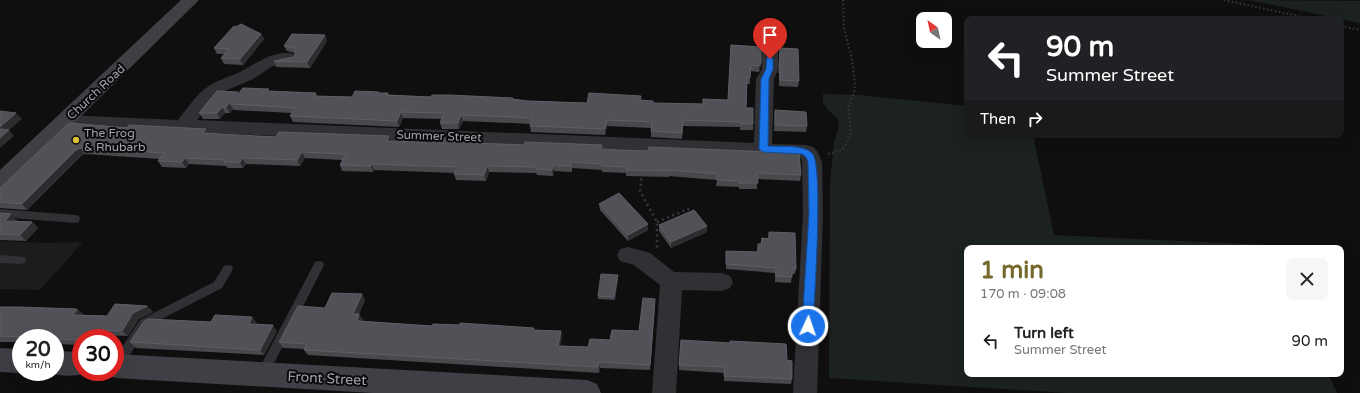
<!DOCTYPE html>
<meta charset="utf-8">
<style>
body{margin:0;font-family:"Varela Round",sans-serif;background:#f6f6f6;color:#222;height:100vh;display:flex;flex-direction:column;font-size:15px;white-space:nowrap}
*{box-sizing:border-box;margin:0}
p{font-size:13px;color:#767676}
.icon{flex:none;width:22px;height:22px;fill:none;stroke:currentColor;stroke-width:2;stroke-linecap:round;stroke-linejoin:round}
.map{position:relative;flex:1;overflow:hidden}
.details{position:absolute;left:964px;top:245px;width:380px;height:132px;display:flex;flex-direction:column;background:#fff;border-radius:8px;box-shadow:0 4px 16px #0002}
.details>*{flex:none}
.banner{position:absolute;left:964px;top:16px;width:380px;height:122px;border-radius:8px;box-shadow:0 4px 16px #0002;background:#202124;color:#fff;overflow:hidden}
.needle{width:26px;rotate:327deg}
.fabs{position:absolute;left:916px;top:12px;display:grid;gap:8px}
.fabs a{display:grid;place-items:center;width:36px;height:36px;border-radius:8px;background:#fff;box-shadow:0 4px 16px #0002;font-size:20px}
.speed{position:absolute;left:12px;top:329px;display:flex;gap:8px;font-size:20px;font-weight:700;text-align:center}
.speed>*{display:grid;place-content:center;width:52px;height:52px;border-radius:50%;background:#fff;box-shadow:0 4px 16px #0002;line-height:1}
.speed small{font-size:10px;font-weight:400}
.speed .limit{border:6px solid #d22;background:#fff;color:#111}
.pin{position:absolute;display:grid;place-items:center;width:34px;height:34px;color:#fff;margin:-41px -17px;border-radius:50% 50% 50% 0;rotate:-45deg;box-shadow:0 0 4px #0007}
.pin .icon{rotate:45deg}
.me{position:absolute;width:44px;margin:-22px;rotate:3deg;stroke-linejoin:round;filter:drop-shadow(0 0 3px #0008)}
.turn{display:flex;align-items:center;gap:14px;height:84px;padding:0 16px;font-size:18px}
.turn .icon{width:52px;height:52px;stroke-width:2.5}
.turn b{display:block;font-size:28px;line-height:34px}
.then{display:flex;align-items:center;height:38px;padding:0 16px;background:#0003;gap:8px;font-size:15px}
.round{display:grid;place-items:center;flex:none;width:42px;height:42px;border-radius:8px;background:#f6f6f6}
.summary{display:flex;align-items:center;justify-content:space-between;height:68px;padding:0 16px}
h1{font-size:24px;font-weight:700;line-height:30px;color:#75692e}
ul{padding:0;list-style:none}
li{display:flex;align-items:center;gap:12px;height:56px;padding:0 16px}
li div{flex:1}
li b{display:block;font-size:15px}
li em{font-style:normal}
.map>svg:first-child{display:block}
.built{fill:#1c1c1d}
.green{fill:#1c231e}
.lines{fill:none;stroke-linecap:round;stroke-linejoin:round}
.path-far1{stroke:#37383c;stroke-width:2;stroke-dasharray:1.5 2.5;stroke-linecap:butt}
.path{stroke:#37383c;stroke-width:2.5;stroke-dasharray:2 3.5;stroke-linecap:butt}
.lane{fill:#313135;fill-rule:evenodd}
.street{fill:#313135;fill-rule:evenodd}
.secondary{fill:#3f4045;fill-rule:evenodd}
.wall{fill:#48484d}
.shaded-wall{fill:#2d2d30}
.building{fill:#515258;stroke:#5e5f66}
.route{fill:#1a73e8;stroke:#114b97}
.poi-dot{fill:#dbbf3d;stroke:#0b0a0b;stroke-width:1.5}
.labels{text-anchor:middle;stroke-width:4;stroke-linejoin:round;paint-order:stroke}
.street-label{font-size:12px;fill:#a2a4b0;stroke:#0b0a0b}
.poi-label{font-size:12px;fill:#a2a4b0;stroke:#0b0a0b;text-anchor:start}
.near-street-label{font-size:14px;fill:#a2a4b0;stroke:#0b0a0b}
</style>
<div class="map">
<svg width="1360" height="393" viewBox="0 0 1360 393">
<rect width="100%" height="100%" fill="#100f10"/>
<!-- built -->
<path class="built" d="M0,241L44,243L83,242L40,290L0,289Z"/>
<!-- green -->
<g class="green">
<path d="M1249,0L1360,1V23Z"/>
<path d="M823,94L859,95L967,106V135H1033L1054,235L1268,245L1269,248H967V374H1328L1337,393H1067L829,378L830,183L834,142L839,127L838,119L828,110L823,103Z"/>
</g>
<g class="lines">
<!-- path-far1 -->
<g class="path-far1">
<path d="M1224,0L1312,19"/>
<path d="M1341,26L1360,30"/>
<path d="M828,154L843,149L847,143L851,131L848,109L854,93L855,84L852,59L844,28L843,0"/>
</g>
<!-- path -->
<g class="path">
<path d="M642,173L640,191L657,222V248"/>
<path d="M657,222L691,208"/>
</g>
<!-- lane -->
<g class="lane">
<path d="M0,209L75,215L79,216L80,219L79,222L75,223L0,217Z"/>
<path d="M0,255L25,257L26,260L25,263L21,264L0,263Z"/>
<path d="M319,261L323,262L324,265L267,377L263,378L259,377L257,373L259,369L315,262Z"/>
<path d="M228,265L232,266L233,269L222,288L148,326L121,369L115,370V358L140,320L214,282L224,266Z"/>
</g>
<!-- street -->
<g class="street">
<path d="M770,44L776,46L778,49V69L774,79L772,144L806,145L813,147L817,151L822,162L823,214L817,393H793L803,214L802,162L801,158L65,127L59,125L56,121L59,117L65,115L178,120C185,111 192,101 200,93C211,82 226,78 240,72C257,63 274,49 295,54L297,58L295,62L273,66L253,79L225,91L212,101L197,120L754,143L756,79L762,69V49L764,46Z"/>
<path d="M628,247L650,253L674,272L722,273L730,276L733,282L730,288L722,291L682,290L676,393H652L660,285L634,265L620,261L617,255L620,249Z"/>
</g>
<!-- secondary -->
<g class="secondary">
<path d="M181,0H199L8,188L0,191V170Z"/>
<path d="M0,348L21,349V372H23L21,373L0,372Z"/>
<path d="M55,351L81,352V372H90C77,377 61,377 47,372H55Z"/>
<path d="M115,354L587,380L597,384L601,393H373L115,378L106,374L104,372H115Z"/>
</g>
</g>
<!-- wall -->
<g class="wall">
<path d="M236,27L261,34L264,39L243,65L224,64L221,58L224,54H217L214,48Z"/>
<path d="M327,41L310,68L276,67L274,61L294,57L295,53L287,51L284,46Z"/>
<path d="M731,45L761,63L760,69L759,72L750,71V84H746V108L753,124V130H740V127L683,126L682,139L651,137V128L607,126L605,135L531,132L530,126V124L513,123L463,121L459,129H442L440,123L441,119L403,118L399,127L293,122L290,116L292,113L234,110L233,109L230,113H225L220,119H203L199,113L270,91L316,93L317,96L352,97L379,93H388L389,95L431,97L513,98V99L528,101L587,103L641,96V100L653,103L703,104L728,100Z"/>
<path d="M780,54L799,81L798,87L779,86V73H778Z"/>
<path d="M775,110L807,126L806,132L774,131Z"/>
<path d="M69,123L209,134L276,137L431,143L451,139L452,142L524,145H602V149L801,175L800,181L757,179V189H739V187L716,186L717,180L669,176V177L626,176V173L602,172V170L572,168V172L554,171L553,176L537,175L536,173L489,172L486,181L456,180L454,174L455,173L374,170L373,172L342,171L340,165L342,160L305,158L300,166L246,164L243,168H228L226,166L189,164L186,168L162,167L158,161L160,159L85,154L81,156L27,210L0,208V188Z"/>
<path d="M599,204L648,224V230L628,241L600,210Z"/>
<path d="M0,213L17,220L16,221L32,222L38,228L26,241L0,240Z"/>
<path d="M659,225L707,232L671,248L659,231Z"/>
<path d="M769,232L796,269L795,274H792L791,283L775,282V273L726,269V251L757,252L758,244H761L762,238H768Z"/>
<path d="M618,278L615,300L598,299V296Z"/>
<path d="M362,294L365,300L359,314L363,320L362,321L432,326L534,330L562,337L560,346L588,347L639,331L655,299V305L650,370L600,368L599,373L308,355L304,350L305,349L283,348L279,342L325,308Z"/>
<path d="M147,306L153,312L139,319L128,336L102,335L81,338V345L55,344V338H21V342H0V307L77,309L83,314V315L107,316Z"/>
<path d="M211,322L257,323L256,324L277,331L264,355L136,348L130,342Z"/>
<path d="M787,360L792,379L791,384L724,381V373L679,370V365Z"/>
</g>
<!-- shaded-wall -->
<g class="shaded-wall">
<path d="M261,34L264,39L243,65L240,59Z"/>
<path d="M325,35L327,41L310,68L307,62Z"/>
<path d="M761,63L760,69L759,72V66Z"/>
<path d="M238,92L241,98L230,104L233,109L230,113L226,107Z"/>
<path d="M222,107L225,113L220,119L217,113Z"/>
<path d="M401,112L403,118L399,127L397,121Z"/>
<path d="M16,113L22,119L3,135L0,131V127Z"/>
<path d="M461,115L463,121L459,129L458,123Z"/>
<path d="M607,120V126L605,135V129Z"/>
<path d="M206,129L210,135L203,133Z"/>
<path d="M9,130L14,136L0,148V138Z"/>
<path d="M389,136L392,142L387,141Z"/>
<path d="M80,148L85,154L81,156L27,210L22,204L76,150Z"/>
<path d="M302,152L305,158L300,166L297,160Z"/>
<path d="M185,158L189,164L186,168L182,162Z"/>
<path d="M242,158L246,164L243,168L240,162Z"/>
<path d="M372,164L374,170L373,172L371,166Z"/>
<path d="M553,165L554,171L553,176L552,170Z"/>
<path d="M487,166L489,172L486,181L484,175Z"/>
<path d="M11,214L17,220L11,227L5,221Z"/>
<path d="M32,222L38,228L26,241L20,235Z"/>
<path d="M648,224V230L628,241V235Z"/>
<path d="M707,226V232L671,248V242Z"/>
<path d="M618,275V278L615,300L614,297Z"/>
<path d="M362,294L365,300L356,320L353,314Z"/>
<path d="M655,299V305L650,370V365Z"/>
<path d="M147,306L153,312L139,319L128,336L122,331L133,313Z"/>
<path d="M77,309L83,314L79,321L73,315Z"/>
<path d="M359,314L363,320L360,326L357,321Z"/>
<path d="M252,317L257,323L253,329L249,324Z"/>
<path d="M273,325L277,331L264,355L260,350Z"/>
<path d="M96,330L102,335L100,338H90Z"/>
<path d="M561,331L562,337L559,351L558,346Z"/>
<path d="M599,362L600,368L599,373L598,367Z"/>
</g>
<!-- building -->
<g class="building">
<path d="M241,24L261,34L240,59L221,58L229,49L214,48L234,26L236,27Z"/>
<path d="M292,34L325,35L307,62L274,61L294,57L296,52L294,48L284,46Z"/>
<path d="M731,45L761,47V63L759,66L751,65L750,78H747L746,108H753V124H741V122L683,120L682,133L651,131L652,122L607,120L605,129L530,126L532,118L512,117L461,115L458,123H440L444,113L401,112L397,121L290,116L295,108L230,104L243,88L269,89L267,91L316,93L314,96L352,97L355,91L379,92L378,93H388L387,95L431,97L432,95H449L513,98L512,99L528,101L587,103L589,93L641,96L640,100L653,101V103L703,104V99L728,100Z"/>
<path d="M780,48L798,49L799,81L780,80V67H779Z"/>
<path d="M217,91L238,92L226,107H222L217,113H199Z"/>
<path d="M775,110L806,112L807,126L775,125Z"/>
<path d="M0,111L16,113L0,127Z"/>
<path d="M69,123L127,128L129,125L206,129L203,133L276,137L279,132L389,136L387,141L417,142L431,143L433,138L451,139L450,142L524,145L525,142L602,145L601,149L617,150L648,151L649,147L799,153L801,175L757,173L758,183H739V181L717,180V174L669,170V171L626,170V167L602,166V164L571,162V166L553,165L552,170L536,169V167L487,166L484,175L454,174L457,167L372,164L371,166L340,165L346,154L302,152L297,160L242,158L240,162H224L225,160L185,158L182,162L158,161L164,153L80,148L76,150L22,204L0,202V188Z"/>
<path d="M0,129L9,130L0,138Z"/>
<path d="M619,193L648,224L628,235L599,204Z"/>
<path d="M694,210L707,226L671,242L659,225Z"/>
<path d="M0,213L11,214L5,221L32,222L20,235L0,234Z"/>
<path d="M769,232L795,233L796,269H792V277L776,276V268L726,264V251L758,252V244H761L762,238L769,239Z"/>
<path d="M601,274L618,275L614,297L598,296Z"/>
<path d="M332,293L362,294L353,314H359L357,321L432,326L433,324L460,325V323L534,328L533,330L561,331L558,346L588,347L590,339L610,340L612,330L639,331L643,298L655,299L650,365L599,362L598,367L304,350L307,344L279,342L298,306L325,308Z"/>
<path d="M115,304L147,306L133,313L122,331L96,330L90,338H81V340L55,339V338H39L0,336V307H18L77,309L73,315L107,316Z"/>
<path d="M215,315L252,317L249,324L273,325L260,350L130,342L144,321L148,319L211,322Z"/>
<path d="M681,340L730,343V341L786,344L787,360L792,361V379L724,376L725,367L679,365Z"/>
</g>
<!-- route -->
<path class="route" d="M767,57H770L773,59V69L769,79L768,146C780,147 802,144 812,153C824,164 814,302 813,326L811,329L808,330L804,329L802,326L809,214L808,162L806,157L802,154L763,152L759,149L761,79L766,69Z"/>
<!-- markers -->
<circle class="poi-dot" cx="76" cy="140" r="4"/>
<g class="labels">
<!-- street labels -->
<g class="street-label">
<text transform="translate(96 92) rotate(-43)" y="4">Church Road</text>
<text transform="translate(439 136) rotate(2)" y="4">Summer Street</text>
</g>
<!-- poi labels -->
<g class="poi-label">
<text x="84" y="137">The Frog<tspan x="84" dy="14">&amp; Rhubarb</tspan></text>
</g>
<!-- near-street labels -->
<g class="near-street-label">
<text transform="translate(327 378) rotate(3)" y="5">Front Street</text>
</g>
</g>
</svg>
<div class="fabs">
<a><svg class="needle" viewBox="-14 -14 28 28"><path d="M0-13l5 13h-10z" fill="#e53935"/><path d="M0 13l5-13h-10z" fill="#767676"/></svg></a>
</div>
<div class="speed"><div>20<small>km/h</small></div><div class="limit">30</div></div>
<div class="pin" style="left:770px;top:59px;background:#d93025"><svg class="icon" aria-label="arrive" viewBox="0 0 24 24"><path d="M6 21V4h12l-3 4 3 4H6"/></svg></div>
<svg class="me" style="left:808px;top:326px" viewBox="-20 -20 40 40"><circle r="17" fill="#1a73e8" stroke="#fff" stroke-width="3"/><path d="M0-11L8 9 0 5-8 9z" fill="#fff"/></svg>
<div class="banner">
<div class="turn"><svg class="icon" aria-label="left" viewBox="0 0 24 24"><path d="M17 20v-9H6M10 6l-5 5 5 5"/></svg><div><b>90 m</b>Summer Street</div></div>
<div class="then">Then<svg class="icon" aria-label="right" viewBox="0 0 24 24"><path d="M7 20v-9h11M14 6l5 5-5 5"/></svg></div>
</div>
<section class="details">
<div class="summary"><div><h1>1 min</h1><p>170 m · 09:08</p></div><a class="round"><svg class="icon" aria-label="close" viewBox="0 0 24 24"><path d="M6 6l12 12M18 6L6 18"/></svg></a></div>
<ul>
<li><svg class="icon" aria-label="left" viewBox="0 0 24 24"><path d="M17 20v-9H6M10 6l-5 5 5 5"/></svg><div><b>Turn left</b><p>Summer Street</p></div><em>90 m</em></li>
</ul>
</section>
</div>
